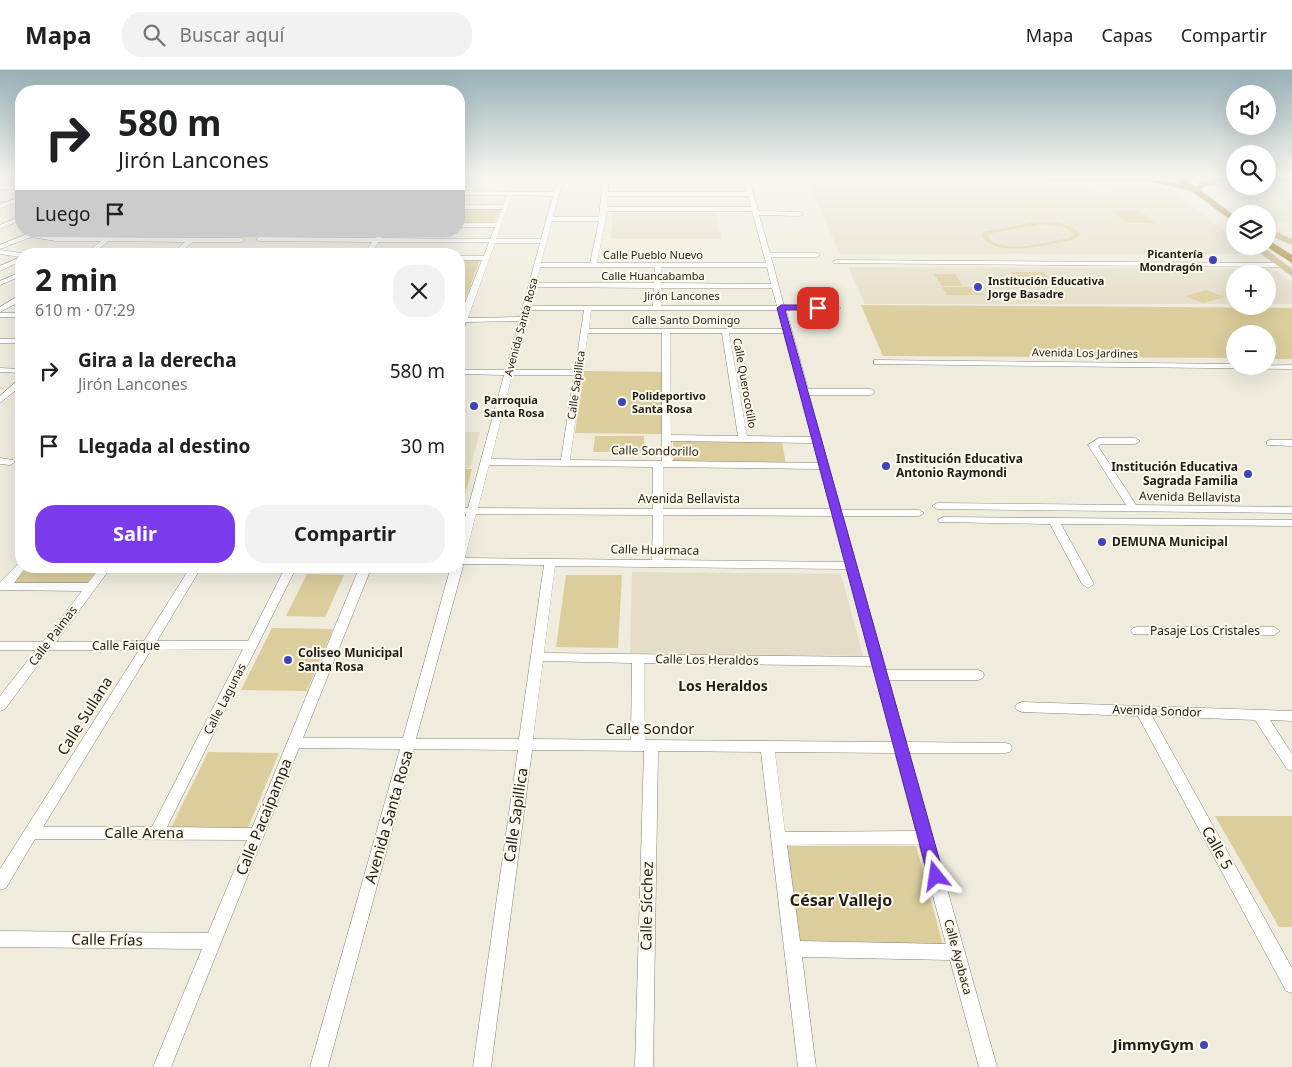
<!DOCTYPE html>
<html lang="es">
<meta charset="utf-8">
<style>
body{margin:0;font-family:"Noto Sans",sans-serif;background:#f2f2f2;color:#202124;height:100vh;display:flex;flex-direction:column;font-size:19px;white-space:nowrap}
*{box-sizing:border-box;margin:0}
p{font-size:16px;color:#757577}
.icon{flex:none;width:28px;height:28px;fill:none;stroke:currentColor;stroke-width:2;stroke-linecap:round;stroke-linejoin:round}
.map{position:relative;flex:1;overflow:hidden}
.side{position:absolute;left:15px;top:178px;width:450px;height:325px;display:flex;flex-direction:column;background:#fff;border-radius:20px;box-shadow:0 5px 20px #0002}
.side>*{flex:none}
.top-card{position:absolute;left:15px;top:15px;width:450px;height:152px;border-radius:20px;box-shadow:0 5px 20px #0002;background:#fff;color:#202124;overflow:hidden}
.tools{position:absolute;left:1226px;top:15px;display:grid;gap:10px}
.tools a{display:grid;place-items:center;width:50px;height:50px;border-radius:50%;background:#fff;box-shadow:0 5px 20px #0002;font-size:25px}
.pin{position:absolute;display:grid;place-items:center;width:42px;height:42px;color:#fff;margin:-21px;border-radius:10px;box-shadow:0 2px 8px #0006}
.me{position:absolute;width:55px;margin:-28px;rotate:345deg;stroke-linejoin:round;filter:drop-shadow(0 0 4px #0008)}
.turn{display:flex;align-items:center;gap:18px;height:105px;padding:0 20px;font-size:22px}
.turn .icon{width:65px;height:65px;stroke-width:2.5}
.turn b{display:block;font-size:35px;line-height:42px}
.then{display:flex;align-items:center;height:48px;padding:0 20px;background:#0003;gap:10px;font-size:19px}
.round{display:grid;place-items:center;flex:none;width:52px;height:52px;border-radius:20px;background:#f2f2f2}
.head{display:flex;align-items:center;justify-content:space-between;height:85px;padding:0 20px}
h1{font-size:30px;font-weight:700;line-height:38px}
.action{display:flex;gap:10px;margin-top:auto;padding:10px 20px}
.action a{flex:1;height:58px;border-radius:20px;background:#7c3aed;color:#fff;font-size:20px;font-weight:700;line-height:58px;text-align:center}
.action a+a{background:#f2f2f2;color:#202124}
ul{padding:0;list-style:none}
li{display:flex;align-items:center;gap:15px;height:75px;padding:0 20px}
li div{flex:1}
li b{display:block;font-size:19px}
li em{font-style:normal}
header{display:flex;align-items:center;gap:30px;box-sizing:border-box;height:70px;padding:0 25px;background:#fff;border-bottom:1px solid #e0e0e0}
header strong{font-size:24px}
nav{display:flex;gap:28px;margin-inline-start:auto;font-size:18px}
.search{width:350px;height:45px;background:#f2f2f2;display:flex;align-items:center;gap:12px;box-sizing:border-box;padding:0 18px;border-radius:20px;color:#757577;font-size:19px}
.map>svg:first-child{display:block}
.built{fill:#e4dec9}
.green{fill:#dbcd9c;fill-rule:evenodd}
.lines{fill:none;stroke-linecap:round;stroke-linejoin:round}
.stream{stroke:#bdab6c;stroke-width:2}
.minor-casing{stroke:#868376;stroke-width:1}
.major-casing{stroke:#cececc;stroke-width:1}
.highway-casing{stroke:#cececc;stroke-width:1}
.minor{fill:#fff;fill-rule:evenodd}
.major{fill:#c7b882;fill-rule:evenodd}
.highway{fill:#a1882f;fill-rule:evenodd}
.route{fill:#7c3aed;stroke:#51269a}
.poi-dot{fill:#3d46ba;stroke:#fdf8ea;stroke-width:2}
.labels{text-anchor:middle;stroke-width:4;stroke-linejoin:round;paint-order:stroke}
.far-poi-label{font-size:11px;font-weight:bold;fill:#201e19;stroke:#fdf8ea;text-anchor:start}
.far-street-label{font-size:11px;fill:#201e19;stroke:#fdf8ea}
.street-label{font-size:12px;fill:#201e19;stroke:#fdf8ea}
.poi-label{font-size:12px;font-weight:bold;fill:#201e19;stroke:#fdf8ea;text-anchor:start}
.neighbourhood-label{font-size:14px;font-weight:bold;fill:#201e19;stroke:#fdf8ea}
.near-street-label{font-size:15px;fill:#201e19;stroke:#fdf8ea}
.near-poi-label{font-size:15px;font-weight:bold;fill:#201e19;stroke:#fdf8ea;text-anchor:end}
.near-neighbourhood-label{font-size:16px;font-weight:bold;fill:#201e19;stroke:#fdf8ea}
</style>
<header>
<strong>Mapa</strong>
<div class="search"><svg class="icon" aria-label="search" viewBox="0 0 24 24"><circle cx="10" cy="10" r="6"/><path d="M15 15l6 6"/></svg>Buscar aquí</div>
<nav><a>Mapa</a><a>Capas</a><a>Compartir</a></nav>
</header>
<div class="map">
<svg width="1292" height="997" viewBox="0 0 1292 997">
<rect width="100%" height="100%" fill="#efebdd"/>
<!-- built -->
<g class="built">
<path d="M809,114H1074L1085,115L1096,122L1102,123L1112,122L1107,118V116L1151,115L1170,119L1235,169V176H1245L1255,184H840Z"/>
<path d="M1233,114L1235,116L1292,115V159L1289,153L1272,150L1268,148V144H1262L1223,118Z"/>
<path d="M616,142H716L722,169H614L611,168L613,143Z"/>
<path d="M848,197L1274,199L1292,213V234H1268V204H1235V234H865Z"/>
<path d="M459,362H480L470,398H459Z"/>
<path d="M632,502L841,504L863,586L630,583Z"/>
</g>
<!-- green -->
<g class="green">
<path d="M459,138H500L494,154H459Z"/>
<path d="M1112,141H1140L1156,153H1129Z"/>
<path d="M1036,152C1050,152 1071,152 1081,164C1076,171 1064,171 1056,173C1036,177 994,187 981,165L984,162ZM1040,154L1064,157L1074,164L1069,168C1050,171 1000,187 988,166L992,163Z"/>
<path d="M459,190H480L459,246Z"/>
<path d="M1010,202H1043L1050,209L1017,210Z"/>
<path d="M934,204H955L963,216H942Z"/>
<path d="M942,217H978L984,225H947Z"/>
<path d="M1206,220L1225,227L1203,233L1185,226Z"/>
<path d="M861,235L1292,238V289H1268V264H1235V288L883,286Z"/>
<path d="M584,301L664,302L663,364L575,363Z"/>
<path d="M595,366H644V382H593Z"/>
<path d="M673,370L782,372L786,395L673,393Z"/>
<path d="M459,399H472L463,432H459Z"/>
<path d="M28,496H100L86,514L13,513Z"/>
<path d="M307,504L344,505L325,547L286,546Z"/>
<path d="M566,505H622L618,578L556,577Z"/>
<path d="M272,558L333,559L307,621L241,620Z"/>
<path d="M208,682L279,683L248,758H171Z"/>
<path d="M1215,746H1292V857H1279Z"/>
<path d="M783,776H916L943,875L797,876Z"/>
</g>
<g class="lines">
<!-- stream -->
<path class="stream" d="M0,132H21"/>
<!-- minor casing -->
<g class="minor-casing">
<g id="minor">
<path d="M559,107H564L553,147H599L603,111L606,109L609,111L608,122H747L744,112L747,110L750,112L758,141L800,142L803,144L800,146L759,145L770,183H817L820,185L817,187H771L784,236H837L841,238L837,240H786L808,319H871L875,322L871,325H809L841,440H919L924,443L919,446H843L886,600H978L983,602L984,605L983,608L978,610H889L906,672L1005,673L1010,674L1012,678L1010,682L1005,683H909L997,997H979L950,890L802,887L816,997H798L761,682L658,681L653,997H635L644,681L532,680L491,997H473L518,680L414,679L328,997H310L400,679L299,678L171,997H153L202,879L0,877V861L208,863L247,770L35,769L6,818L0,820V799L139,580H49L5,639L0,641V626L36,580H0V572H43L82,521L0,520V512L18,494L21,493V496H27L14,513H88L101,496H112L56,572L144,571L191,496H202L157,571H248L286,496H297L167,757L252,758L360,496H372L303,668H403L451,496H459V471L466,444H459V438H468L504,305L459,304V300H506L519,251L466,252L463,261L459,263V248L482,190H459V186H484L489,172H379L370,184H364L372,172L259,171L256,169L259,167L375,168L380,161H386L381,168L490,169L495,157H459V153H496L502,139H459V135H503L507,125H459V121L554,122ZM512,125L553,126L541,169H496ZM608,126H748L751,137H607ZM607,141H752L766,193H597ZM552,151H599L590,193H541ZM495,173H540L520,247L468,248ZM540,197H655L654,213H536ZM661,197H767L771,214L661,213ZM535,217L654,218L653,236H530ZM661,218H772L777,236H661ZM529,240H584L575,300H514ZM591,240H778L783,259H589ZM588,263H662V391L570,390ZM670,263H722L738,366L671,365ZM729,263H784L812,367L747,366ZM512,305H574L561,390L491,389ZM671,371L813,373L819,393L672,391ZM489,395L653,397V439L478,438ZM663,397L820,399L831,439H663ZM476,444L653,445L652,490L465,488ZM663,445L833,446L845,492L664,490ZM462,494L544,495L519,669H416L463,496ZM555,496L847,499L870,587L544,583ZM243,579L152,757H43L151,580ZM543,591L632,593L631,670L533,669ZM644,593L873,596L893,672L645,670ZM775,682L895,683L916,761L785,762ZM919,774L946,874L800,871L787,775Z"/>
<path d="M459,110L464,111L459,118Z"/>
<path d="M0,115L21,116V120L0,119Z"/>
<path d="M21,127V131L0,138V134Z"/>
<path d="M21,146V150L0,159V155Z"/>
<path d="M35,161L37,164L56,167L242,168L245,170L242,172H193L178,184H171L185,172L109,171L92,184H84L101,171H56L31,167L0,179V175Z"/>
<path d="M0,180L21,183L23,184H21V187L0,184Z"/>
<path d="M21,187V191L0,201V196Z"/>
<path d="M836,190L1281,193L1284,195L1281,197L834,193L833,192Z"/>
<path d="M21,202V206L0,215V211Z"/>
<path d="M18,226H21V231L0,242V237Z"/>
<rect x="0" y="243" width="21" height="4"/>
<rect x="0" y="269" width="21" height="4"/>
<path d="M874,290L1235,294V296L1292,295V299L877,294H874Z"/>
<path d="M0,298L21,299V303L0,302Z"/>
<path d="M18,310H21V316L0,333V326Z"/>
<path d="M1099,368H1135L1140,371L1135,374H1101L1098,376L1136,435L1292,437V443L937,439L932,436L937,433L1126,435L1088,375Z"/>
<path d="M1270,370H1292V376L1267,375V371Z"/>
<path d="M0,388L13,390L15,392L10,395L0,394Z"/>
<path d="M943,447L1292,450V456L1061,454L1094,514L1088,518L1082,514L1050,454L939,452L938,450Z"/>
<path d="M1137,557H1274L1280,561L1274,565L1133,564L1131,561L1133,558Z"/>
<path d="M1022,632L1292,641V651L1270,650L1292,684V701L1287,699L1255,650L1152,646L1292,898V923L1286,921L1138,646L1022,642L1017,640L1015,637L1017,634Z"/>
</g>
</g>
<!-- major casing -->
<g class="major-casing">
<g id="major">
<path d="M459,107H1235V111L459,109Z"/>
<rect x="1268" y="107" width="24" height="4"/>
<path d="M1268,159L1292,169V175L1268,164Z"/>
<path d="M1251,176H1261L1292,199V206Z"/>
</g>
</g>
<!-- highway casing -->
<g class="highway-casing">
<g id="highway">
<path d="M1173,107H1182L1196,117L1199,112L1216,110V114L1205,116L1200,120L1235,146V153L1190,120L1151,112L1155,110L1181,114Z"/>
<path d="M1268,170L1292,185V193L1266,176Z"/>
</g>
</g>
<!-- minor -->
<use href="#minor" class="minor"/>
<!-- major -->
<use href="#major" class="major"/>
<!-- highway -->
<use href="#highway" class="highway"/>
</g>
<!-- sky -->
<linearGradient id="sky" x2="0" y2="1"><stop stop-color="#97b0b6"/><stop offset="0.43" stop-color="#f8f6f0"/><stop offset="1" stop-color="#f8f6f0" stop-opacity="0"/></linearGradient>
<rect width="1292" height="246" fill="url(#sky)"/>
<!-- route -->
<path class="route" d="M818,235L821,236V239L785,240L944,806L942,810L936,813L930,810L928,806L777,238L781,235Z"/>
<!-- markers -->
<g class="poi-dot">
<circle cx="1213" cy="190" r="5"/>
<circle cx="978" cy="217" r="5"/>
<circle cx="622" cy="332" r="5"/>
<circle cx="474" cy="336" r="5"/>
<circle cx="886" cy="396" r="5"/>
<circle cx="1248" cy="404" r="5"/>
<circle cx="1102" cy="472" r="5"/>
<circle cx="288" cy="590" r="5"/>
<circle cx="1204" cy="975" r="5"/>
</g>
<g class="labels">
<!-- far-poi labels -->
<g class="far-poi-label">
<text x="1203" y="188" text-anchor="end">Picantería<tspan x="1203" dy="13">Mondragón</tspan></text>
<text x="988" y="215">Institución Educativa<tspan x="988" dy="13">Jorge Basadre</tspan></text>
<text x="632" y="330">Polideportivo<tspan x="632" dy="13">Santa Rosa</tspan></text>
<text x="484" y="334">Parroquia<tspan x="484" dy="13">Santa Rosa</tspan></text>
</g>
<!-- far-street labels -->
<g class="far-street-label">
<text x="653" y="189">Calle Pueblo Nuevo</text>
<text x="653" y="210">Calle Huancabamba</text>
<text x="682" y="230">Jirón Lancones</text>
<text x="686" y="254">Calle Santo Domingo</text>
<text transform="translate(521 257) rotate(-75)" y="4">Avenida Santa Rosa</text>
<text transform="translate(1085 283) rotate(1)" y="4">Avenida Los Jardines</text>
<text transform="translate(745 313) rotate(80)" y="4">Calle Querocotillo</text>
<text transform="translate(576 315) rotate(-82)" y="4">Calle Sapillica</text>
</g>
<!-- street labels -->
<g class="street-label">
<text transform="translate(655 381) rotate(1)" y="4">Calle Sondorillo</text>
<text transform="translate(1190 427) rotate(1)" y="4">Avenida Bellavista</text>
<text x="689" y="433">Avenida Bellavista</text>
<text transform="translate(655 480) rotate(1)" y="4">Calle Huarmaca</text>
<text x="1205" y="565">Pasaje Los Cristales</text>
<text transform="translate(53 566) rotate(-53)" y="4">Calle Paimas</text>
<text x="126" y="580">Calle Faique</text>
<text transform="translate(707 590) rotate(1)" y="4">Calle Los Heraldos</text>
<text transform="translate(225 629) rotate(-63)" y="4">Calle Lagunas</text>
<text transform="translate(1157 641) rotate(2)" y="4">Avenida Sondor</text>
<text transform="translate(958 887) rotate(75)" y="4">Calle Ayabaca</text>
</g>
<!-- poi labels -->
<g class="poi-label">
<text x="896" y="393">Institución Educativa<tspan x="896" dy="14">Antonio Raymondi</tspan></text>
<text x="1238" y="401" text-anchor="end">Institución Educativa<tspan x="1238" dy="14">Sagrada Familia</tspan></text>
<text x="1112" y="476">DEMUNA Municipal</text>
<text x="298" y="587">Coliseo Municipal<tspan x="298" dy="14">Santa Rosa</tspan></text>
</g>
<!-- neighbourhood labels -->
<g class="neighbourhood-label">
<text x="723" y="621">Los Heraldos</text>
</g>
<!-- near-street labels -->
<g class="near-street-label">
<text transform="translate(85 646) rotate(-58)" y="5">Calle Sullana</text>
<text x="650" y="664">Calle Sondor</text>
<text transform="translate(516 745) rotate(-82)" y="5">Calle Sapillica</text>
<text transform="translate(264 747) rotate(-68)" y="5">Calle Pacaipampa</text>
<text transform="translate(389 747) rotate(-74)" y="5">Avenida Santa Rosa</text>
<text x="144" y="768">Calle Arena</text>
<text transform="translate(1217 778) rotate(61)" y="5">Calle 5</text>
<text transform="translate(647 836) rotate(-89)" y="5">Calle Sícchez</text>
<text transform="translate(107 870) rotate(1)" y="5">Calle Frías</text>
</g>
<!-- near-poi labels -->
<g class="near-poi-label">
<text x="1194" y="980">JimmyGym</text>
</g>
<!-- near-neighbourhood labels -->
<g class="near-neighbourhood-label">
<text x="841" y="836">César Vallejo</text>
</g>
</g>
</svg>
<div class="tools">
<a><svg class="icon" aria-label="sound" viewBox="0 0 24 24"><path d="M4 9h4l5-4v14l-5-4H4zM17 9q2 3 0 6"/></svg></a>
<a><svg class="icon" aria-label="search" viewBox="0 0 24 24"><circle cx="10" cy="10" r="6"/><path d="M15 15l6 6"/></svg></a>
<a><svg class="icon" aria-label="layers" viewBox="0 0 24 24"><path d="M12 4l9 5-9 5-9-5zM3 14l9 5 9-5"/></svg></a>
<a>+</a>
<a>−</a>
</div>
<div class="pin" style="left:818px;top:238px;background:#d93025"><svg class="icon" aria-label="arrive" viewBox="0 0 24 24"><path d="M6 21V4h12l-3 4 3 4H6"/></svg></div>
<svg class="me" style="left:936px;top:806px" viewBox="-20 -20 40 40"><path d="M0-17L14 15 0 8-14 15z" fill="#7c3aed" stroke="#fff" stroke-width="4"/></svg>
<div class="top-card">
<div class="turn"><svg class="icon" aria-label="right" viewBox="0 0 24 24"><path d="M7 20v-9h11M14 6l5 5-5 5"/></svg><div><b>580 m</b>Jirón Lancones</div></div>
<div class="then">Luego<svg class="icon" aria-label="arrive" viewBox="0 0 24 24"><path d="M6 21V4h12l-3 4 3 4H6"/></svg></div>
</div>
<section class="side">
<div class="head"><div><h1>2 min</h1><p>610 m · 07:29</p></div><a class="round"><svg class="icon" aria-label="close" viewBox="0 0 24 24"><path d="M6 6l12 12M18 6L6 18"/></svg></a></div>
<ul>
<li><svg class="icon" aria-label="right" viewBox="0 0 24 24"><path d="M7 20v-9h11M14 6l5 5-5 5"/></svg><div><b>Gira a la derecha</b><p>Jirón Lancones</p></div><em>580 m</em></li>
<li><svg class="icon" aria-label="arrive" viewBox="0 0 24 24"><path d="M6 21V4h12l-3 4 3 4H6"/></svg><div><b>Llegada al destino</b></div><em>30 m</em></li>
</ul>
<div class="action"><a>Salir</a><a>Compartir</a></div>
</section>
</div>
